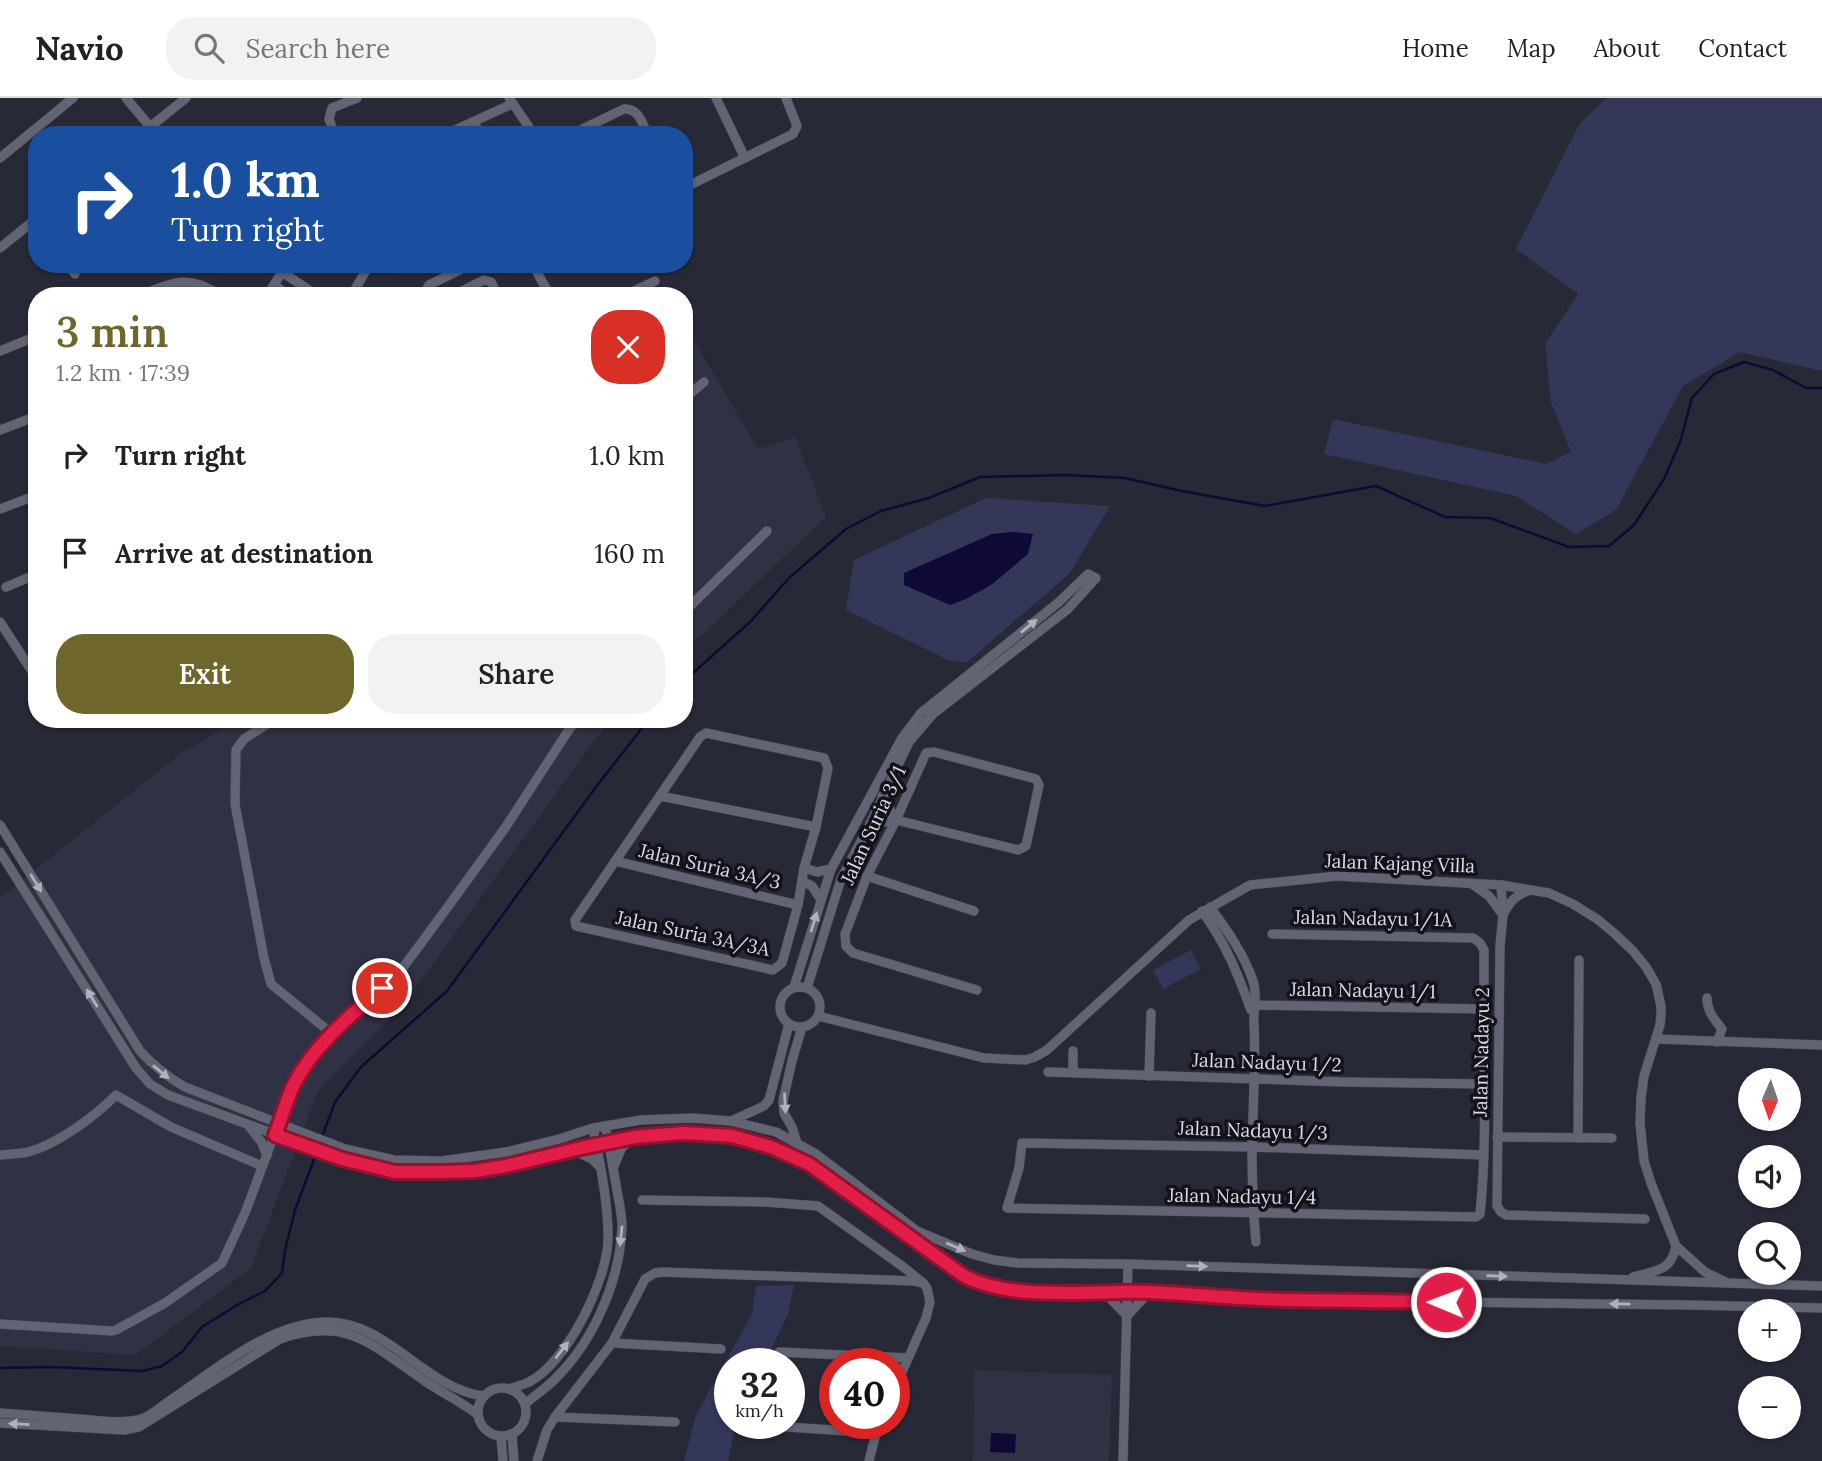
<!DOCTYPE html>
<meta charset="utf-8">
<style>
body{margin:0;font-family:Lora,serif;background:#f2f2f2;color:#222;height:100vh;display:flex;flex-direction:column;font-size:26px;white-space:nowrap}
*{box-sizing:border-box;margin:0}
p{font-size:23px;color:#767676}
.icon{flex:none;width:38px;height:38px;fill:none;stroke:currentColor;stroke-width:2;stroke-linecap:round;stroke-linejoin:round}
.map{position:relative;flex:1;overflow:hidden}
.side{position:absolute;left:28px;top:189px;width:665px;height:441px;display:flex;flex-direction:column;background:#fff;border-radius:28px;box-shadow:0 2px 5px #0004}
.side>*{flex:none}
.banner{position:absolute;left:28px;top:28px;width:665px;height:147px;border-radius:28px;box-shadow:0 2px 5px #0004;background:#1a4fa0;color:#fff;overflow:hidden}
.needle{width:46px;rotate:182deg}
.buttons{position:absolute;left:1738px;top:970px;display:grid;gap:14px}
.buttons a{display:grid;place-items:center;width:63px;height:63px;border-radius:50%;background:#fff;box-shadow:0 2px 5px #0004;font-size:35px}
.speed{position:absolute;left:714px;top:1250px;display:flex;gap:14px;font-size:35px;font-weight:700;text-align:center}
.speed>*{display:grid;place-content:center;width:91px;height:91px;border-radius:50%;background:#fff;box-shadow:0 2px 5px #0004;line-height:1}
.speed small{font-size:18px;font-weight:400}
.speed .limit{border:10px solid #d22;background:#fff;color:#111}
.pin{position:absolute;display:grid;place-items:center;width:60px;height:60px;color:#fff;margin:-30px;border:4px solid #fff;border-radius:50%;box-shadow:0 2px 7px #0007}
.me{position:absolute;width:77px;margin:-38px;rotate:271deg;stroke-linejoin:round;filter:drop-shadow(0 0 5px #0008)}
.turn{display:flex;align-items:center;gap:24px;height:147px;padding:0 28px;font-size:32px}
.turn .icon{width:91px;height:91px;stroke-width:2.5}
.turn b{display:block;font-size:49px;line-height:60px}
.round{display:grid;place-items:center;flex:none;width:74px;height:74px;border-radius:28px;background:#f2f2f2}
.head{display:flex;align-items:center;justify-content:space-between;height:119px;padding:0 28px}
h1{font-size:42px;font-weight:600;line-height:52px;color:#6f662b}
.action{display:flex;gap:14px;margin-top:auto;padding:14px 28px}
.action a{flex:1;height:80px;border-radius:28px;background:#6f662b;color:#fff;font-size:28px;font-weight:600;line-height:80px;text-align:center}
.action a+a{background:#f2f2f2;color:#222}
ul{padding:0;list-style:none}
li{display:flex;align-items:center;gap:21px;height:98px;padding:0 28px}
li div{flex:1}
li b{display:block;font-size:26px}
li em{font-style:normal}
header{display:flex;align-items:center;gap:42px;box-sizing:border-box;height:98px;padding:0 35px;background:#fff;border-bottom:2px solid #e0e0e0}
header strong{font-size:33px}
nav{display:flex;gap:38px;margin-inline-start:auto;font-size:24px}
.search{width:490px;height:63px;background:#f2f2f2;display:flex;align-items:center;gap:18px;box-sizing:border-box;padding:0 24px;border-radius:28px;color:#767676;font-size:26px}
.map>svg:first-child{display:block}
.built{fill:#2f3145}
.green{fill:#343758}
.water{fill:#0e0a35}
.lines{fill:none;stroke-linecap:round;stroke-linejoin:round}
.stream{stroke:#0e0a35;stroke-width:2.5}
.minor-casing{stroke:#444651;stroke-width:10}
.minor{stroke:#626474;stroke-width:9}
.oneway{fill:#afb1bd}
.route-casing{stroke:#92132f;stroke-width:18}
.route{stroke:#e11d48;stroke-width:12}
.labels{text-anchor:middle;stroke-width:7;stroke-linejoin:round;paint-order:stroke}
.street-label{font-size:19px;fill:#d9dae4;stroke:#121219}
</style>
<header>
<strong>Navio</strong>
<div class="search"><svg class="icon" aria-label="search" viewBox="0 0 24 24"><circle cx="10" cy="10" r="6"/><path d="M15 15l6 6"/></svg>Search here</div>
<nav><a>Home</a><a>Map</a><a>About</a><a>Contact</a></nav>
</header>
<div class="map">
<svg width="1822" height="1363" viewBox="0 0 1822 1363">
<rect width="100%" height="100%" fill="#272937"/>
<!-- built -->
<g class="built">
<path d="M684,225L758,351L795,339L826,419L684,554Z"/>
<path d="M240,621H614L599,636L401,910L318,993L251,1170L136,1257L0,1248V800L180,656Z"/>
<path d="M974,1272L1112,1277L1109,1363H973Z"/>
</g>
<!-- green -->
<g class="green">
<path d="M1607,0H1822V273L1740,254L1683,288L1616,412L1576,436L1516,398L1324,356L1333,321L1546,366L1571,354L1551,304L1545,246L1578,196L1516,151L1580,25Z"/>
<path d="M986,400L1110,408L1070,475L966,565L948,562L846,512L854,462Z"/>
<path d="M1191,852L1201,871L1163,891L1153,872Z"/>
<path d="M794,1187L788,1216L765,1265H730V1325H736L728,1363H684L696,1317L752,1216L756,1188Z"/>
</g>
<!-- water -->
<g class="water">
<path d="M1013,434L1033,436L1028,456L991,487L966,501L950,507L904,487V475L992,436Z"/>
<path d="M991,1335L1016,1336L1015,1355L990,1354Z"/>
</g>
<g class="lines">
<!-- stream -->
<g class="stream">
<path d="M684,583L750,524L790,479L846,431L881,413L929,400L980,379L1066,377L1125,380L1182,393L1265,408L1376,388L1445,419L1490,420L1569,449L1609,448L1634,427L1664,381L1680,344L1692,300L1714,276L1744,264L1773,272L1806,290H1822"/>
<path d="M318,1049L335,1004L361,969L447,893L596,689L649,621"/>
<path d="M0,1270L50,1269L143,1273L162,1268L182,1254L202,1229L237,1207L265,1193L282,1175L285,1152L295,1112L316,1056"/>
</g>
<!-- minor casing -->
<g class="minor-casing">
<g id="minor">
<path d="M126,0L157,37"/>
<path d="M509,0L533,35"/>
<path d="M716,0L745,60"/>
<path d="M473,24L482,37"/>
<path d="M140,37L186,0"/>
<path d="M335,37L329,21L332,10L357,0"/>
<path d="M444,37L512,6"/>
<path d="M570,37L624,11C639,10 642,25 648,37"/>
<path d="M0,60L73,0"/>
<path d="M684,90L793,36L797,28L786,0"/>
<path d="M0,150L37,120"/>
<path d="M67,166L75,176"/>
<path d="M539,166L537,174L550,198"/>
<path d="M282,174L318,198"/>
<path d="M274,187L290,198"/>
<path d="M139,198C172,185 189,175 221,198"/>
<path d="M267,198L287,166"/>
<path d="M351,198L370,166"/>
<path d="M423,198L429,187L472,166"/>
<path d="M452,198L484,182L491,184L498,198"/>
<path d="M623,198L655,183"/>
<path d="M0,253L37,238"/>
<path d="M684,301L704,284"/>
<path d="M0,332L37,318"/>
<path d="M0,411L37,397"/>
<path d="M6,489L37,476"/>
<path d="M684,514L767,433"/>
<path d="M0,524L37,581"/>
<path d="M136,621L145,623L147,621"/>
<path d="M275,621L244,641L236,652L235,706L264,860L271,886L331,935"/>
<path d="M706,635L824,660L828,670L816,729L804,770L798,807L782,865L773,872L576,828L575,822L700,639Z"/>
<path d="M660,698L816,729"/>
<path d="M882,698L896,722"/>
<path d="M870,726L896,722L1018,752L1026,748L1039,687L1036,681L934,654L926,655L896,722L867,778L845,836L846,848L853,855L977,892"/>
<path d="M0,727L140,953C154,968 167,979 185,989L345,1051L394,1062L441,1063L506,1054L559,1041L593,1030L641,1022L692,1020L731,1023L776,1034L816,1056L917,1133L972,1156L994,1162L1018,1165L1128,1166L1822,1188"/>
<path d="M0,754L136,970L150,986L168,997L342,1061L395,1074L475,1073L506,1068L581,1050L635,1039L683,1035L732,1038L771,1049L809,1066L964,1178L974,1183L1006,1191L1038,1194H1149L1285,1202L1689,1207L1822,1210"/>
<path d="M615,763L798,807"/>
<path d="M804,770L817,774L831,771"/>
<path d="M867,778L974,813"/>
<path d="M802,783L812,788L821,802"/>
<path d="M1472,786L1489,798L1503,817C1509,805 1515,797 1528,793"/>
<path d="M1501,787L1503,817L1500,848L1497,1108L1501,1114L1506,1117L1645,1121"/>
<path d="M1210,809C1227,832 1244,856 1253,883C1258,897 1253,911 1254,925C1256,966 1253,1007 1252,1048C1252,1080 1253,1113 1256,1144"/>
<path d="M1202,813C1226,846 1237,874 1251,912"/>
<circle cx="800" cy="909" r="20"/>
<path d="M794,889L831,771L902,640L921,615L1059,504L1088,476L1096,480L1068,511L933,616L909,644L870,726L841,781L807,890"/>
<path d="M1707,900C1707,913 1714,921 1722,931L1717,944"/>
<path d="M1249,907L1484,911V852L1480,845L1473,840L1272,836"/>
<path d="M818,918L984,960L1025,962L1035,959L1047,952L1189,822L1250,787L1337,778L1501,787L1549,795L1573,806L1597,821L1614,835L1633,853L1646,869L1656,886L1661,908V917L1660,927L1644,978L1641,1000L1640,1025L1644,1063L1651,1085L1676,1148L1705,1174L1726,1184"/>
<path d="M1656,941L1822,947"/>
<path d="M1048,974L1344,984L1485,986"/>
<path d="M1073,975V953"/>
<path d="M1149,978L1151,915"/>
<path d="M731,1023L764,1008L769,1002L789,926"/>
<path d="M248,1027L262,1045L267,1058"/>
<path d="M1497,1039L1612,1040"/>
<path d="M1578,1040L1579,862"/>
<path d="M797,1045L792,1029L784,1015L783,1003L792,963L802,929"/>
<path d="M573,1052L592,1061L599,1068"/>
<path d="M0,1057C9,1056 19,1056 28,1054C58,1046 94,1019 116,997L171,1029L262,1068"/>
<path d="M1484,1057L1252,1049L1022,1045L1019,1070L1007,1110L1476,1119L1480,1116C1487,1048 1484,979 1484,911"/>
<path d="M614,1068L622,1049L634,1040"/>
<path d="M642,1102L766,1104L818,1108L906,1171L923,1185L927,1190L930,1204L926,1220L894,1292"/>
<path d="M1633,1179C1656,1172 1671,1174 1676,1148"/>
<path d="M1105,1195L1127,1218"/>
<path d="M1127,1218L1149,1194"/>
<path d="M0,1226L112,1233L116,1232L165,1205L222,1165L245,1115L293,987L302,973L331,935L399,875L447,810L505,730L570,630L578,621"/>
<path d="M612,1245L721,1251"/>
<path d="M779,1254L908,1260"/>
<circle cx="502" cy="1314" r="24"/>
<path d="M509,1291C515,1289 523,1287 529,1284C566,1266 607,1183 608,1142C609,1108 600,1063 593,1030"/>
<path d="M525,1306C534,1298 545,1291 554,1282C593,1244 620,1184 622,1128C622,1115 618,1100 616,1086C612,1067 610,1047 605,1028"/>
<path d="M0,1315C27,1317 53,1319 80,1321C99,1322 125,1327 144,1320C155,1315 165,1305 175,1299C219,1269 271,1225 326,1224C388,1223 424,1290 483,1298"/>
<path d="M555,1319L675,1324"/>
<path d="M0,1325L124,1332L139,1329L280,1241C346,1218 371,1246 422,1281C440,1294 460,1303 477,1316"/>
<path d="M744,1326L876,1335"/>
<path d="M512,1336L514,1363"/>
<path d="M501,1339L503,1363"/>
<path d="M537,1363L547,1332L555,1319L612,1245L645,1181L655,1175L662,1174L914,1183L923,1185"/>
<path d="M869,1363L876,1335L881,1325"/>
<path d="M1123,1363L1128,1166"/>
</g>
</g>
<!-- minor -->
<use href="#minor" class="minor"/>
</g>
<!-- one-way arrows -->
<defs><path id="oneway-solid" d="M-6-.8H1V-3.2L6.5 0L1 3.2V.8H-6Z" transform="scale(1.75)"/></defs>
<g class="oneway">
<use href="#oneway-solid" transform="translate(1029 528) rotate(-39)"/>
<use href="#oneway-solid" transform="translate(36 785) rotate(58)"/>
<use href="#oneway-solid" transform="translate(814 824) rotate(-73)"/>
<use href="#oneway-solid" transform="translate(92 900) rotate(-122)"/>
<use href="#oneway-solid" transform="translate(161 974) rotate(40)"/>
<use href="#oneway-solid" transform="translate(785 1005) rotate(87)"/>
<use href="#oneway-solid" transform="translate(621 1138) rotate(96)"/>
<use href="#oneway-solid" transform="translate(956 1149) rotate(23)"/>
<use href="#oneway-solid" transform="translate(1197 1168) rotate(2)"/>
<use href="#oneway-solid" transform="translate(1497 1178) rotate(2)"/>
<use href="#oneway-solid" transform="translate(1620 1206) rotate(-179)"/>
<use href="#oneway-solid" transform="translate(562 1252) rotate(-52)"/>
<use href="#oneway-solid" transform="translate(19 1326) rotate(-177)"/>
</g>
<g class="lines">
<!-- route casing -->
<g class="route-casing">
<path id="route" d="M382,890C349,919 315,946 294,986C286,1002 282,1020 275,1037L342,1061L395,1074H441L475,1073L506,1068L581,1050L635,1039L683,1035L732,1038L771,1049L809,1066L964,1178C1014,1204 1092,1192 1148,1194C1194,1196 1240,1201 1286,1202C1340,1203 1393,1203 1446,1204"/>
</g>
<!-- route -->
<use href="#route" class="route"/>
</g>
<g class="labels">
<!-- street labels -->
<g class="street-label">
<text transform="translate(873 727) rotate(-65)" y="7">Jalan Suria 3/1</text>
<text transform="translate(1400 765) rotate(2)" y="7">Jalan Kajang Villa</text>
<text transform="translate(710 768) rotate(13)" y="7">Jalan Suria 3A/3</text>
<text transform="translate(1373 820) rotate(1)" y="7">Jalan Nadayu 1/1A</text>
<text transform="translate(693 835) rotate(12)" y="7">Jalan Suria 3A/3A</text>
<text transform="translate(1363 892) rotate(1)" y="7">Jalan Nadayu 1/1</text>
<text transform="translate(1481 954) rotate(-89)" y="7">Jalan Nadayu 2</text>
<text transform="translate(1267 964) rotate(2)" y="7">Jalan Nadayu 1/2</text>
<text transform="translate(1253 1032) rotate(2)" y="7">Jalan Nadayu 1/3</text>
<text transform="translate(1242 1098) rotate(1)" y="7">Jalan Nadayu 1/4</text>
</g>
</g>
</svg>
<div class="buttons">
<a><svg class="needle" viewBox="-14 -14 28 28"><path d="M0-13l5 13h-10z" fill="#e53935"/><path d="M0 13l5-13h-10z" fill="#767676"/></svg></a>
<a><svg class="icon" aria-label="sound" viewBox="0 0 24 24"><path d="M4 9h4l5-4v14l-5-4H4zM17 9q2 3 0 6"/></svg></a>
<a><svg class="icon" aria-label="search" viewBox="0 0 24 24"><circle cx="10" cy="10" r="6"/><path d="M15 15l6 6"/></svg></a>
<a>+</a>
<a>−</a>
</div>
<div class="speed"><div>32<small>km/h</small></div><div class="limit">40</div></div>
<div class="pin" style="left:382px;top:890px;background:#d93025"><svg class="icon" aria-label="arrive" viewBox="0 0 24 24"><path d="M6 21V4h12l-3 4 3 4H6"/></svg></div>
<svg class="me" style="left:1446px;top:1204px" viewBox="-20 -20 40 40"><circle r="17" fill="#e11d48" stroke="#fff" stroke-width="3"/><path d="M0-11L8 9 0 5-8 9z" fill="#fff"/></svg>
<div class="banner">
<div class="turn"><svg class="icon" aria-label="right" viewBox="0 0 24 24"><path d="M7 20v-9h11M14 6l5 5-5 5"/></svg><div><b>1.0 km</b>Turn right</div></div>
</div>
<section class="side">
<div class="head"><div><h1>3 min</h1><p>1.2 km · 17:39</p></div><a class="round" style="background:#d93025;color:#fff"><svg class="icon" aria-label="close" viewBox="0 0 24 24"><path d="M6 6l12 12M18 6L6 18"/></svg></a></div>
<ul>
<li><svg class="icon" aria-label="right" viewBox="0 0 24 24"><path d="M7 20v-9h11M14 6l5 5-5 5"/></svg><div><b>Turn right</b></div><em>1.0 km</em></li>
<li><svg class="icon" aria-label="arrive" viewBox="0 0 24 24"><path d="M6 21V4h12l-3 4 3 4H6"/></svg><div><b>Arrive at destination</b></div><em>160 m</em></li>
</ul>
<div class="action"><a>Exit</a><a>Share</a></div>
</section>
</div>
